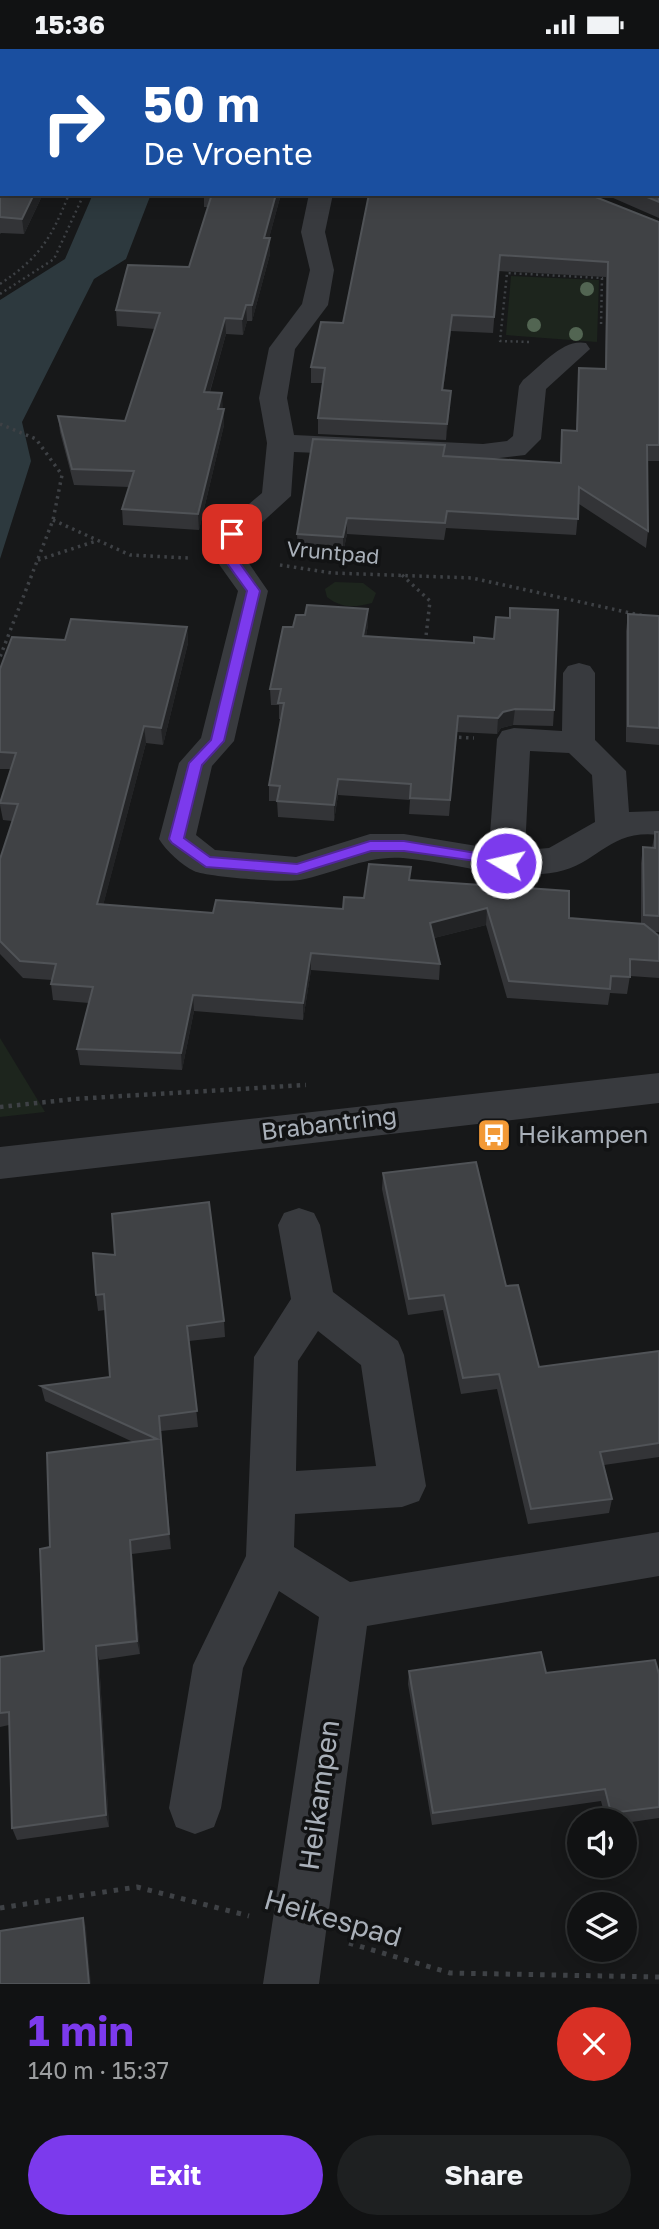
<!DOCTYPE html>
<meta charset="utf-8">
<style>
body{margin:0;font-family:"Golos Text",sans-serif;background:#1e2021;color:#f1f3f6;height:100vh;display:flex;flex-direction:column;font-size:26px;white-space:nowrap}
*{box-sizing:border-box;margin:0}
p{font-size:23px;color:#9c9ea0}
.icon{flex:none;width:38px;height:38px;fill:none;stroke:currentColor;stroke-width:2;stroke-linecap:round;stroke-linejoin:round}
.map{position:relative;height:1935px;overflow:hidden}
.sheet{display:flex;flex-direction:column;background:#111213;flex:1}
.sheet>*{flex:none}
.top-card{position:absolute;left:0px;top:0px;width:660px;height:147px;box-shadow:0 4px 18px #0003,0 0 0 2px #303233;background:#1a4fa0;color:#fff;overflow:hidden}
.tools{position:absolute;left:567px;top:1759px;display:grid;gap:14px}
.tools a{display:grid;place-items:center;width:70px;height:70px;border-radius:50%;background:#111213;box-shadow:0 4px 18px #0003,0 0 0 2px #303233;font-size:35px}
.pin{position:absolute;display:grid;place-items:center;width:60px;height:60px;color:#fff;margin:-30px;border-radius:14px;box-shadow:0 4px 10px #0006}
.me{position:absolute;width:77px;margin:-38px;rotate:279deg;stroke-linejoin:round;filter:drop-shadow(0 0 5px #0008)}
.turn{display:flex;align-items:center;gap:24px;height:147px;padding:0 28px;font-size:32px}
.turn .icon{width:91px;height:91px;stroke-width:2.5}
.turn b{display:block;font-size:49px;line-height:60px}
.round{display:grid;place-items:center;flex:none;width:74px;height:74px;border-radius:37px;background:#1e2021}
.summary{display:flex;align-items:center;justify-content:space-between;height:119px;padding:0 28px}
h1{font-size:42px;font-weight:700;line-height:52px;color:#7c3aed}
.button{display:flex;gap:14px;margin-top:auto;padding:14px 28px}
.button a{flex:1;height:80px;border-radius:42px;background:#7c3aed;color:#fff;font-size:28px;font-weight:700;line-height:80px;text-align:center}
.button a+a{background:#1e2021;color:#f1f3f6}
.status{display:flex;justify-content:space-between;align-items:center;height:49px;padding:0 35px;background:#111213;direction:ltr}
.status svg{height:19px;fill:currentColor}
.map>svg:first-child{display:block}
.green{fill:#1d251d}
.water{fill:#2d393e}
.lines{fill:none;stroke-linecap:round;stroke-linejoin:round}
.path-far3{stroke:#3e4145;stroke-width:2.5;stroke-dasharray:2 3.5;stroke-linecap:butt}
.path-far2{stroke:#3e4145;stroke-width:3.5;stroke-dasharray:2.5 4.5;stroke-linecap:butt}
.path-far1{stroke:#3e4145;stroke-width:4.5;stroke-dasharray:3.5 5;stroke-linecap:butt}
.path{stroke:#3e4145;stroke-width:5;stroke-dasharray:4.5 7;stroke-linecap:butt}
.minor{fill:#383a3e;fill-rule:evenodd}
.tree{fill:#526552}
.wall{fill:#333437}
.shaded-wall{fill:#222325}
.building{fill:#404245;stroke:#505357;stroke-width:2}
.route{fill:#7c3aed;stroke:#51269a;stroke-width:2}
.labels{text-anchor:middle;stroke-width:7;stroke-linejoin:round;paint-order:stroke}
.far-street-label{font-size:21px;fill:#a9b0b9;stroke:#121314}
.street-label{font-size:24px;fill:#a9b0b9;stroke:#121314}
.poi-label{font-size:24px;fill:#a9b0b9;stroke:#121314;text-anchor:start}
.near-street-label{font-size:28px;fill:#a9b0b9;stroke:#121314}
</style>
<div class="status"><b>15:36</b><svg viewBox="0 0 49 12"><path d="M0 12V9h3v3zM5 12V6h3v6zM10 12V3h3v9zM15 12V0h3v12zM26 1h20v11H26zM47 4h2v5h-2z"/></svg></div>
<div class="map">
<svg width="659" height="1935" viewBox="0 0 659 1935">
<rect width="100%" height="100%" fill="#171819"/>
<!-- green -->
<g class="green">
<path d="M511,227L599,231L597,293L506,286Z"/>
<path d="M335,533L363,534L376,544L372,554C354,559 341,559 327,548L325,540Z"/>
<path d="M0,989L45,1063L0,1068Z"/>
</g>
<!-- water -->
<g class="water">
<path d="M155,0H484L489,2H154Z"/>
<path d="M93,145H151L126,210L94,230L22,373L31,412L0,510V251L65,210Z"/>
</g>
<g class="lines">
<!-- path-far3 -->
<g class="path-far3">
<path d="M538,0L543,2"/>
<path d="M0,235C40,208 51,190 69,145"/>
<path d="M0,245L54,210L84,145"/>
<path d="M529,293L500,292L507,224L602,229L601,277"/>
</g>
<!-- path-far2 -->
<g class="path-far2">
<path d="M0,375L36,390L62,426L53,471L0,608"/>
<path d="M53,471L130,506L188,509"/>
<path d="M38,511L96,492"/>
<path d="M280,516L332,524L472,529L644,567"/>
<path d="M402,526L430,552L425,596"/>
<path d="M452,688L474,689"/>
</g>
<!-- path-far1 -->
<path class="path-far1" d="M0,1058L74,1050L306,1036"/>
<!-- path -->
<g class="path">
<path d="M0,1859L137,1838L249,1867"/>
<path d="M349,1894L450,1924L659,1928"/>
</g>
<!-- minor -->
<g class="minor">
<path d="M309,145H333L325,183L334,221L328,256L295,300L287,349L294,386L483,395L507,392L513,387L519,337L523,331C541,317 563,289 586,294L590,300L546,340L541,390L525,406L483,411L294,403L291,447L245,489L241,497L246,510L268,542L234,692L212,717L196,786L215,801L296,808L370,785H404L489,799L497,690L502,682L514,679L562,682L563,624L568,617L579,614L590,617L595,624V691L626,722L629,763L659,762V786C609,780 598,815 557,823C504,833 455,813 403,809C366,806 336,824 300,831C287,834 207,828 194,822C182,816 166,802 159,790L179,714L201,689L238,542L216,511L211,497L221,479L262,444L267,394L259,349L269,299L302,255L310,221L301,183ZM530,702L569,704L592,726L595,773L549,799L525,801Z"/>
<path d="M659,1024V1054L0,1130V1098Z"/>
<path d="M299,1159L314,1164L320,1176L333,1243L398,1292L404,1306L426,1437L419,1452L402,1458L295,1465L294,1498L350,1533L659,1483V1527L367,1577L319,1935H263L319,1568L279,1542L243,1619L221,1759L214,1778L195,1785L176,1778L169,1759L193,1616L246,1507L254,1308L291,1250L278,1176L284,1164ZM318,1282L361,1316L376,1417L296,1422L298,1312Z"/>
</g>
</g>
<!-- trees -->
<g class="tree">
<circle cx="587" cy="240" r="7"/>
<circle cx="534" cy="276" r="7"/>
<circle cx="576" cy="285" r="7"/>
</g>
<!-- wall -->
<g class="wall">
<path d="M0,0H113L112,2H2V145H43L24,185L1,184L0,185Z"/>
<path d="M659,93V169L604,145H658Z"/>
<path d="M204,145H281L269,189L270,205L252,272H247L243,286L226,285L210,343L223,360L224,376L199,481L123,476L122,460L129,438L74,436L60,383L58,367L125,372L155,280L117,277L116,261L189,218L208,158H204Z"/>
<path d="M369,145L659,173V412H648V482L646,499L579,455L576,486L446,479L444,491L347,485L343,504L298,501L297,485L445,396L444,408L560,414L562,381L576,382L579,319L605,320L606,228L498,222L493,284L451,282L443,341L451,342L446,391L318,385V369L322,334H311V318L343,274Z"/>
<path d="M368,560V576L366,587L554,661L553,677L513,676L501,679L497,685L457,683L449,767L409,765L410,751L338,746L334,772L278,768L277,752H269V736L281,670H279V656H271L270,640L305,566Z"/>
<path d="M628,565L659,567V696L626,693V582Z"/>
<path d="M187,578L188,594L163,696L146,694L103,856L213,864L343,860L364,849L410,831L569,869L641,875V814L643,798L652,799L655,783H659V883H654L659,887V929L630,927L627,945L610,944L608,956L507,949L486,876L434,889L440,915L439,931L311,921L303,971L194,962L182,1021L80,1016L77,1000L89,954L53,951L51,935L52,931L23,929L0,905V810L12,772L3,771L0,756V753L11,720H0V620L65,591Z"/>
<path d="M383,1124L506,1237L539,1318L659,1302V1408L604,1416L612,1450L609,1464L528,1475L497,1340L461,1345L443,1261L408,1266L382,1140Z"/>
<path d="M93,1204L224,1272L225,1288L189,1292L198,1378L161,1382L171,1500L132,1505L140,1605L99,1611L109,1778L17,1791L12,1779L9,1676L0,1678V1608L44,1602L50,1498L133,1393L45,1352L41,1337L110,1328L105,1261L98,1262L96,1246Z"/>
<path d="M409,1622L659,1625V1769L625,1774V1771H606L601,1752L432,1776L408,1635Z"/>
</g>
<!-- shaded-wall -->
<g class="shaded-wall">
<path d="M34,145H43L24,185L22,170Z"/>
<path d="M276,145H281L265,204L264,189Z"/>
<path d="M270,189V205L252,272V256Z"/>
<path d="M246,256L247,272L243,286L242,270Z"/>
<path d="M452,266L451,282L441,357L442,341Z"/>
<path d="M225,269L226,285L205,359L204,343Z"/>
<path d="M451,342L450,358L446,391L447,375Z"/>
<path d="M222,344L223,360H218Z"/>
<path d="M224,360V376L199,481L198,465Z"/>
<path d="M347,469V485L343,504V488Z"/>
<path d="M368,560V576L363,603V587Z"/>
<path d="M187,578L188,594L163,696L161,679Z"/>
<path d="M515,660L513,676L501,679L497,685L498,669L503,663Z"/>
<path d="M144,677L146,694L99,872L97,855Z"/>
<path d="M338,730V746L334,772V756Z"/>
<path d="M487,859L486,876L430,890V874Z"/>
<path d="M311,904V921L303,971V954Z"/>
<path d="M193,946L194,962L182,1021L181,1004Z"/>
<path d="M159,1367L161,1382L171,1500L169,1485Z"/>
<path d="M130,1491L132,1505L140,1605L137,1592Z"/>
<path d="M96,1597L99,1611L109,1778L106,1766Z"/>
<path d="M83,1869L86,1878L91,1935H89Z"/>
</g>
<!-- building -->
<g class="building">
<path d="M3,0H105L104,2H3Z"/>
<path d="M2,4V126L0,122V5Z"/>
<path d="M658,93H659V153L640,145H658Z"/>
<path d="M2,133V145H34L22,170L0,168V134Z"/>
<path d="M212,145H276L264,189H270L252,256H246L242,270L225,269L204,343L222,344L218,360H224L198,465L122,460L134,422L72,420L58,367L125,372L160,264L116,261L128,216L189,218Z"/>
<path d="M369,145H588L659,173V396H647L648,482L579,438L578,470L447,462L445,474L347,469L343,488L297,485L313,390L445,396L443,407L561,414L562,381L577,382L579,319L606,320L608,213L500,206L494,268L452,266L442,341L451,342L447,375L318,369L325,319L311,318L321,273L343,274Z"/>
<path d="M307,556L368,560L363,587L474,594V588L494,590L496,568L510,569V559L558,561L554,661L515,660L503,663L498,669L458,667L450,751L410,749L411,735L338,730L334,756L277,752L280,737L269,736L284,654H278L281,640H270L283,578H293L296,566H305Z"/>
<path d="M628,565L659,567V679L628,677Z"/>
<path d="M71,570L187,578L161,679L144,677L97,855L213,864L216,851L343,860L344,848L364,849L369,815L411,818L409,831L569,842V869L644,875L659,887V912L630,910V928L611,927L610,940L509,932L487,859L430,874L440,915L311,904L303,954L193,946L181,1004L77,1000L93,938L51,935L56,915L20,912L0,892V810L18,755L0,754L16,704L0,703V620L12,588L65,591Z"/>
<path d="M655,783H659V867L644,866L643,798L655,799Z"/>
<path d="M476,1113L506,1237L518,1236L539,1318L659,1302V1394L600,1403L612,1450L531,1460L499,1325L463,1329L444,1246L409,1250L383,1124Z"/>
<path d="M209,1153L224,1272L187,1277L197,1362L159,1367L169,1485L130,1491L137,1592L96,1597L106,1766L12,1779L9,1663L0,1664V1608L44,1602L40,1500L50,1498L47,1404L157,1390L41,1337L110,1328L104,1245L96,1246L93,1204L115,1206L112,1165Z"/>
<path d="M541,1603L546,1624L655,1611L659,1625V1758L611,1764L605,1740L433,1764L409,1622Z"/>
<path d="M83,1869L89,1935H0V1882Z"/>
</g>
<!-- route -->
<path class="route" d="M227,482L238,485L233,498L237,510L260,542L224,692L202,716L184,789L210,808L297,815L370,792H404L506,809L511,810V817L404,802H371L297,825L206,818L172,794L169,790L189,714L211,691L247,542L224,510L220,498Z"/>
<!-- icons -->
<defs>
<g id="bus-square" transform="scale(1.75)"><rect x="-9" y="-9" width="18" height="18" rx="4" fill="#f29936" stroke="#121314"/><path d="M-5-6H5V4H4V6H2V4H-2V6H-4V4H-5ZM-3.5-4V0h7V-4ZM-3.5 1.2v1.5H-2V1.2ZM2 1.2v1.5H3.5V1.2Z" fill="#fff"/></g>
</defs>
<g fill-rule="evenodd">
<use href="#bus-square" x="494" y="1086"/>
</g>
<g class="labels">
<!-- far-street labels -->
<g class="far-street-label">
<text transform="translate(333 504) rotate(5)" y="7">Vruntpad</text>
</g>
<!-- street labels -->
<g class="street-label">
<text transform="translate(329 1075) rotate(-7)" y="8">Brabantring</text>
</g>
<!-- poi labels -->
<g class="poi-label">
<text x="518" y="1094">Heikampen</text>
</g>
<!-- near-street labels -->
<g class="near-street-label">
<text transform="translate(319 1746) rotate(-82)" y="10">Heikampen</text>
<text transform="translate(333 1869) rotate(16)" y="10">Heikespad</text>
</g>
</g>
</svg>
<div class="tools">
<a><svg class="icon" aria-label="sound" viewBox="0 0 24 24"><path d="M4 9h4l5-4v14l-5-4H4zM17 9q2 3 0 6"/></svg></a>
<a><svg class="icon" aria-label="layers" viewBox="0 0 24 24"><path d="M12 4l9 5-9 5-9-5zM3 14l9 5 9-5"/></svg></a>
</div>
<div class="pin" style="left:232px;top:485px;background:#d93025"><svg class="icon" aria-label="arrive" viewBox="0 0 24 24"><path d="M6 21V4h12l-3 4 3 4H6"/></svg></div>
<svg class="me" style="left:506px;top:814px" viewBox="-20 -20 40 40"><circle r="17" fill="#7c3aed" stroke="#fff" stroke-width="3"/><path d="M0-11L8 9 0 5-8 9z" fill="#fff"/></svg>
<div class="top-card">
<div class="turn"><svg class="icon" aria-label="right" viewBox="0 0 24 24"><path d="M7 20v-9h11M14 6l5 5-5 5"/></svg><div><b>50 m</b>De Vroente</div></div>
</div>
</div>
<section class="sheet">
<div class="summary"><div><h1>1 min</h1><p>140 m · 15:37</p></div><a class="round" style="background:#d93025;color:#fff"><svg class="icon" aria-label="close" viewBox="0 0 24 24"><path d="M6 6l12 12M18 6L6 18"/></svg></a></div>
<div class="button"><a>Exit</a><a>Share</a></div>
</section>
